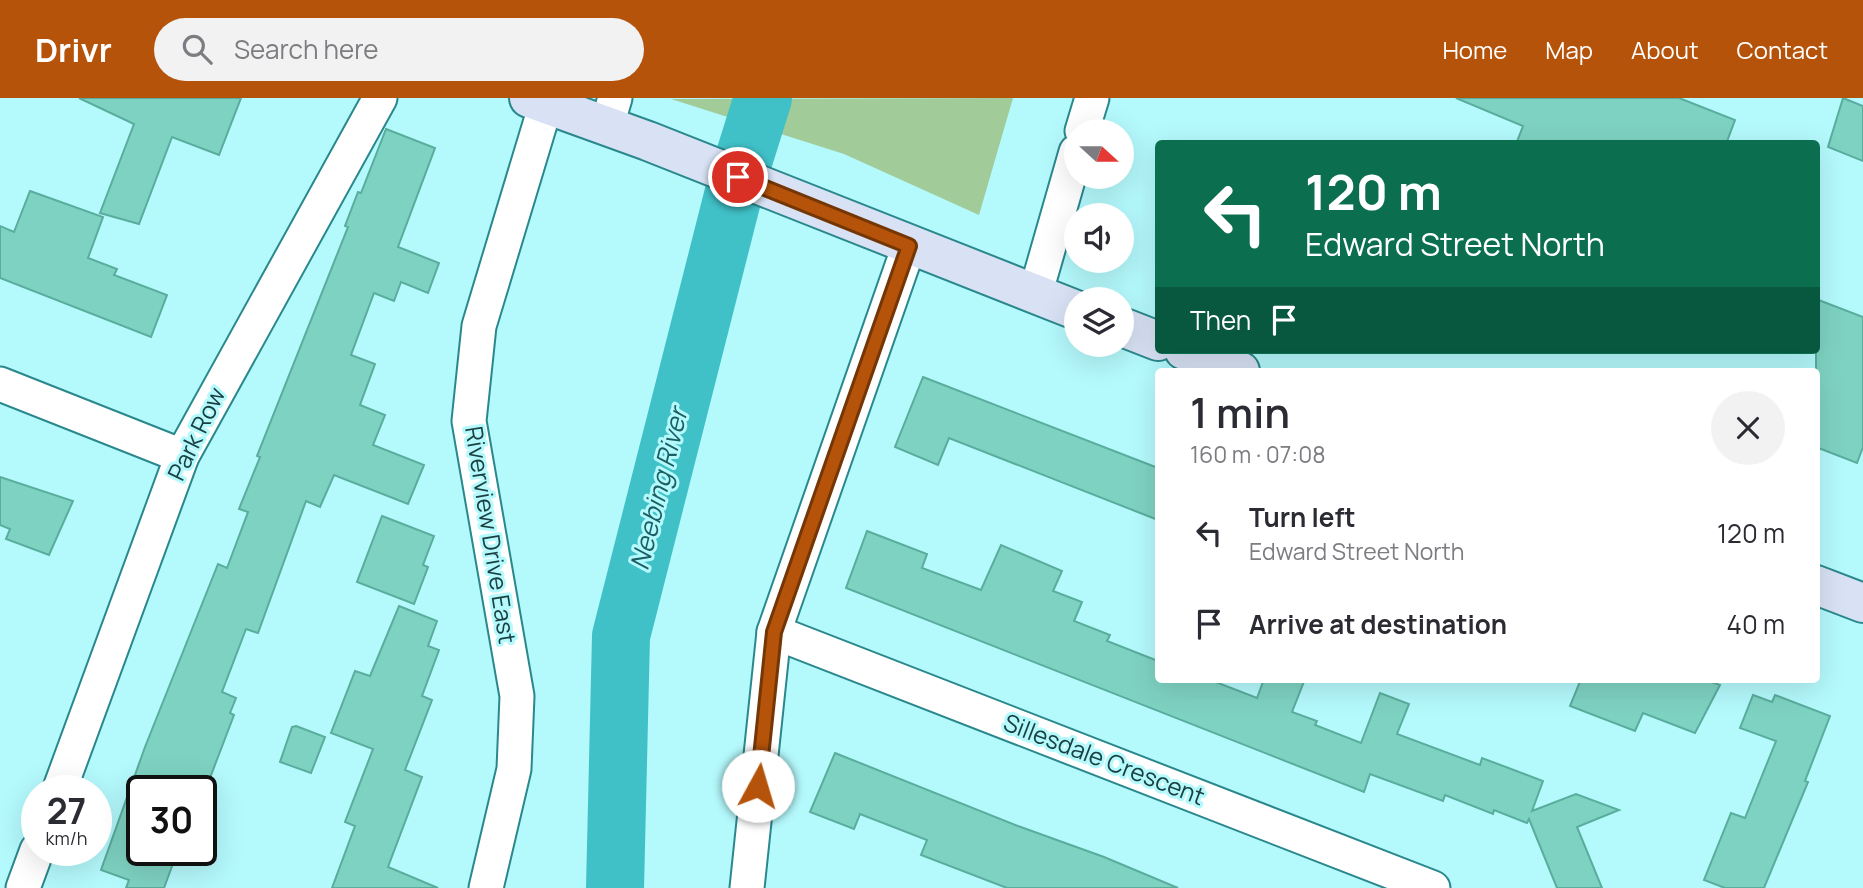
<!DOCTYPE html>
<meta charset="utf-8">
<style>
body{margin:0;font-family:Manrope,sans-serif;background:#f2f2f3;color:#2b2b33;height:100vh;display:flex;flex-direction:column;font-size:26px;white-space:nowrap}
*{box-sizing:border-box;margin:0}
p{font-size:23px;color:#7c7c81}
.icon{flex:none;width:38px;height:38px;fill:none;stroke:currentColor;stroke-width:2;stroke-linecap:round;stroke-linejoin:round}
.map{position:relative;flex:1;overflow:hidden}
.details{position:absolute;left:1155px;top:270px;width:665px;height:315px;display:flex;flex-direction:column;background:#fff;border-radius:7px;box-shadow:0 7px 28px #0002}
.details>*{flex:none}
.guide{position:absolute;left:1155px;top:42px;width:665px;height:214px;border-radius:7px;box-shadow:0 7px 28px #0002;background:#0b6e4f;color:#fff;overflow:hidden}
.needle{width:46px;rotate:111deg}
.fabs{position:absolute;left:1064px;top:21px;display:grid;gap:14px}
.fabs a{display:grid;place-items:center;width:70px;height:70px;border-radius:50%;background:#fff;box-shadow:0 7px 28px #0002;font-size:35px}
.speed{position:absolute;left:21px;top:677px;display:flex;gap:14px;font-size:35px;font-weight:700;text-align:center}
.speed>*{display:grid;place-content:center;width:91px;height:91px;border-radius:50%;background:#fff;box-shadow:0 7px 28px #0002;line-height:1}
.speed small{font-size:18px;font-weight:400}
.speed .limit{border:4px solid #111;border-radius:10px;background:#fff;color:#111}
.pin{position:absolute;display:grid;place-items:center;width:60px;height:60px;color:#fff;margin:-30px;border:4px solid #fff;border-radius:50%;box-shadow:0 2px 7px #0007}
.me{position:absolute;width:77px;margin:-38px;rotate:6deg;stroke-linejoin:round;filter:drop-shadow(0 0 5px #0008)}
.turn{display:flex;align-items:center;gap:24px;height:147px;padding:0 35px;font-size:32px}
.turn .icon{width:91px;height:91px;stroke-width:2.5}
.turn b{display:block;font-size:49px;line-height:60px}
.then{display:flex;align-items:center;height:66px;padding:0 35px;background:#0003;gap:14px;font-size:26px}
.round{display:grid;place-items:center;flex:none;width:74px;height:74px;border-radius:37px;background:#f2f2f3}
.headline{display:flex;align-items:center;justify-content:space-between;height:119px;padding:0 35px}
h1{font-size:42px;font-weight:600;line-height:52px}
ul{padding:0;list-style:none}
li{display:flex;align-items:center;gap:21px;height:91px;padding:0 35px}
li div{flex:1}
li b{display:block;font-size:26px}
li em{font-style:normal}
header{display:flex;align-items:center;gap:42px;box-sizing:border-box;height:98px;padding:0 35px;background:#b45309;color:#fff}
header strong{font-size:33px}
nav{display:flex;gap:38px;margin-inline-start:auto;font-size:24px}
.search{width:490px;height:63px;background:#f2f2f3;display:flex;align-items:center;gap:18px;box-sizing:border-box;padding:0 24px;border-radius:38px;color:#7c7c81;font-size:26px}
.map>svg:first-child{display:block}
.grass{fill:#a1cb98}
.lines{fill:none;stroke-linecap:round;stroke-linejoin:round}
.river{stroke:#40c0c7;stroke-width:58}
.building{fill:#7ed2c2;stroke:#59ad9d;stroke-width:2}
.minor-casing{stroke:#2a888d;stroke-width:37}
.secondary-casing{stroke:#2a888d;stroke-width:42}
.minor{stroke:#fff;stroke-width:33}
.secondary{stroke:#d8e2f4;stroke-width:38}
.route-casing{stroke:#753606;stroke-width:18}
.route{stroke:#b45309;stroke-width:12}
.labels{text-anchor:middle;stroke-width:6;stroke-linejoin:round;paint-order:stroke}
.street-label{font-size:24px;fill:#1b4042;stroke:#b4f9fc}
.water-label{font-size:26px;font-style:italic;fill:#1a5f63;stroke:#b4f9fc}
</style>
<header>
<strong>Drivr</strong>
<div class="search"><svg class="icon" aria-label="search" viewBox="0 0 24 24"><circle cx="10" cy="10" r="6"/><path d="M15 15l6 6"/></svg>Search here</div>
<nav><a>Home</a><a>Map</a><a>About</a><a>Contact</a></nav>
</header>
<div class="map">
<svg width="1863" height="790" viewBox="0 0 1863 790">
<rect width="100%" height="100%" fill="#b4f9fc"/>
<!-- grass -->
<path class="grass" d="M1013,0L979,117L844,56L671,1Z"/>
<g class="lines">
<!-- river -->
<path class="river" d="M615,790L621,538L736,86L763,0"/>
</g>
<!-- building -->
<g class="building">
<path d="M79,0H241L219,57L172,39L139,126L100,115L134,26Z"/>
<path d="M1456,0H1679L1735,22L1726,46H1516L1523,28Z"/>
<path d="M1843,0L1863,8V63L1828,49Z"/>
<path d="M386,31L435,50L398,149L439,165L428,195L401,184L394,203L374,195L351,257L375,266L360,307L385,317L373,347L424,367L408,406L334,377L320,409L306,403L258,535L246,531L222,594L236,600L230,615L234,617L205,693H142V752H178L164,790H126L129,782L101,772L145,649L218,466L227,470L248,414L239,411L260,359L257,358L348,129L345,128L358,94L361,95Z"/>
<path d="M30,93L103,119L88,160L117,171L114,177L167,197L151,239L0,180V128L14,134Z"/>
<path d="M1816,201L1863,219V349L1857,365L1816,349Z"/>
<path d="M923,279L1158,370V422L949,340L938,367L895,349Z"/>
<path d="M0,379L73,403L49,457L6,441L10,431L0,427Z"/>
<path d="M382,418L434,438L423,467L428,469L414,506L357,484Z"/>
<path d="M867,433L927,456L922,470L981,492L1001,447L1062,473L1053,493L1082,504L1074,523L1110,537L1107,543L1158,563V581H1208L1257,600L1264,581H1305L1292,614L1317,623L1315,627L1361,645L1380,595L1409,606L1397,636L1480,667L1482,660L1543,683L1532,713L1576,696L1619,712L1577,729L1602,790H1557L1529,721L1527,725L1494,712L1493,716L1445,697L1443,703L1370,676L1364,694L846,490Z"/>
<path d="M399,508L437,523L428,548L439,552L422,598L432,602L405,672L422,679L388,769L438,790H332L355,728L345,724L373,651L331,635L355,573L370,578Z"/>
<path d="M1581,581H1704L1720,587L1695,635L1643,615L1635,633L1570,608Z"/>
<path d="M1753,597L1772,604L1775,597L1830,618L1805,683L1808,684L1764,790H1725L1704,782L1731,715L1745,720L1776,643L1740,630Z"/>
<path d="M296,628L325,639L311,675L280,664L292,629Z"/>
<path d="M835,655L1018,728L1104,759L1178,790H1007L921,757L927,742L860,716L854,731L810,714Z"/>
</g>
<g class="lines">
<!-- minor casing -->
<g class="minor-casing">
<g id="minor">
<path d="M607,27L615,0"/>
<path d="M1082,33L1092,0"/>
<path d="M1035,197L1076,54"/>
<path d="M0,286L182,358"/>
<path d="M774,534L1433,790"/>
<path d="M59,693L182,358L380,0"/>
<path d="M23,790L37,752"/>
<path d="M486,790L514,671L517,598L469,323L479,228L546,6"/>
<path d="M747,790L774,534L909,148"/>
</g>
</g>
<!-- secondary casing -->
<g class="secondary-casing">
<g id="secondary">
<path d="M529,0L648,43L1076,212"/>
<path d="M1122,229L1158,243"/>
<path d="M1184,252L1240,273"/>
<path d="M1816,487L1863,505"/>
</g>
</g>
<!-- minor -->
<use href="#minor" class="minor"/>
<!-- secondary -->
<use href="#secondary" class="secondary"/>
</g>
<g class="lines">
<!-- route casing -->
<g class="route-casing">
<path id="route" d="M738,79L909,148L774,534L758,688"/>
</g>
<!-- route -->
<use href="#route" class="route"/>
</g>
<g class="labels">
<!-- street labels -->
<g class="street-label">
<text transform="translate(197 336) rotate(-64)" y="8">Park Row</text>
<text transform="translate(490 437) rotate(81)" y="8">Riverview Drive East</text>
<text transform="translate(1104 662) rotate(21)" y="8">Sillesdale Crescent</text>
</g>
<!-- water labels -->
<g class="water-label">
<text transform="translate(659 391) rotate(-76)" y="9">Neebing River</text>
</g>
</g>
</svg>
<div class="fabs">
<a><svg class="needle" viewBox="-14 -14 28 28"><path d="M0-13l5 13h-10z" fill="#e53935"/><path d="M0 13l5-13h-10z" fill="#7c7c81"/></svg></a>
<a><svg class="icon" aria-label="sound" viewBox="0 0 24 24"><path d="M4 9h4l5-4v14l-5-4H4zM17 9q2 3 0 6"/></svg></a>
<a><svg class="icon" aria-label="layers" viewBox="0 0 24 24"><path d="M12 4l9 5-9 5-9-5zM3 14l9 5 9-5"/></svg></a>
</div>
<div class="speed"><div>27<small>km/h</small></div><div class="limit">30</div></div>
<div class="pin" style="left:738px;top:79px;background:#d93025"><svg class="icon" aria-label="arrive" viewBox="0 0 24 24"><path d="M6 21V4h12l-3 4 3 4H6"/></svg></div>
<svg class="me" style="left:758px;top:688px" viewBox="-20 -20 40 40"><circle r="19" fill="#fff"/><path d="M0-13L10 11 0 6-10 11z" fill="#b45309"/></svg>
<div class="guide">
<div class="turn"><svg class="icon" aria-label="left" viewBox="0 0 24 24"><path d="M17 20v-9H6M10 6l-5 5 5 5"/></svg><div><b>120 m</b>Edward Street North</div></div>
<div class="then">Then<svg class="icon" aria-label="arrive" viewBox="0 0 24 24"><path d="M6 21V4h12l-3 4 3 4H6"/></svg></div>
</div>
<section class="details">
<div class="headline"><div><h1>1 min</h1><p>160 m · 07:08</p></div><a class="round"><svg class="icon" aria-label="close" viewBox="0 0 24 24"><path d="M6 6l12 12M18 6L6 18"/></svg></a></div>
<ul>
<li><svg class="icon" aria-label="left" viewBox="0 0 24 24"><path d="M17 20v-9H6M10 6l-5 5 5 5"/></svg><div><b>Turn left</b><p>Edward Street North</p></div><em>120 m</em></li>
<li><svg class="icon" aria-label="arrive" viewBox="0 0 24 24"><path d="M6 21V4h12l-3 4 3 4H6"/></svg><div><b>Arrive at destination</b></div><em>40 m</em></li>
</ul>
</section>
</div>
